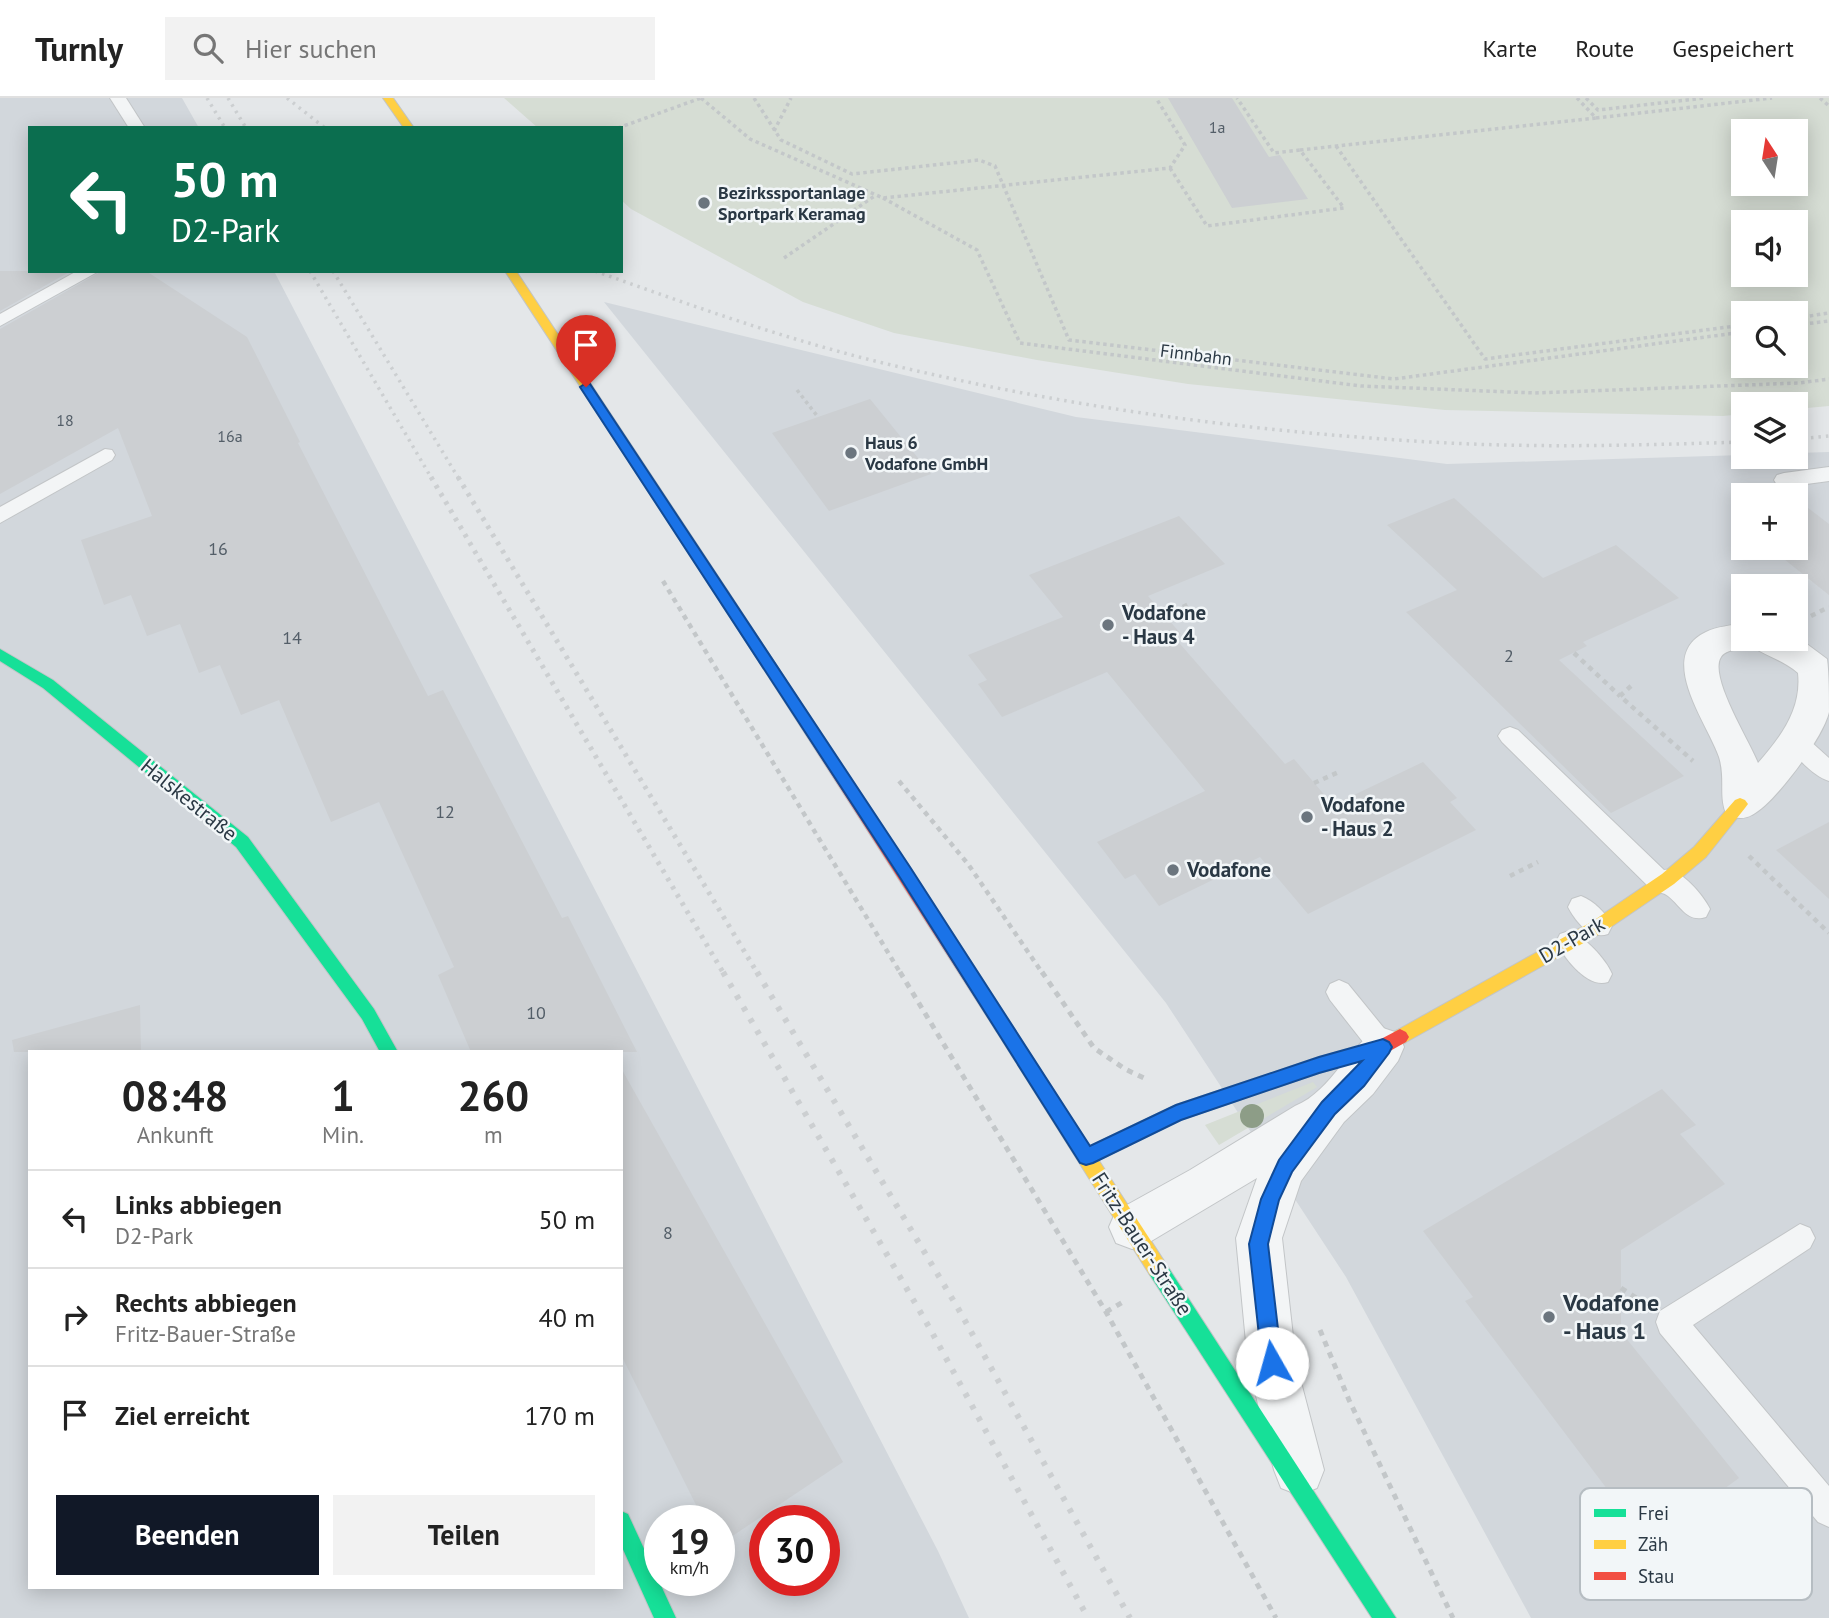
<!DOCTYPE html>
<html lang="de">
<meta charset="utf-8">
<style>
body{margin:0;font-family:"PT Sans",sans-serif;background:#f2f2f2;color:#222;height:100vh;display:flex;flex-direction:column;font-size:26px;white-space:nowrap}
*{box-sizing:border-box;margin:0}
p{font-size:23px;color:#767676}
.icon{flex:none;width:38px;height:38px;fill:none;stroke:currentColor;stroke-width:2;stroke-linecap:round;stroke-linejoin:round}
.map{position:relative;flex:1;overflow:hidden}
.sheet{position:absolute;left:28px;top:952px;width:595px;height:539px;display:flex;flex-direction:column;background:#fff;border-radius:0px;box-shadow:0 4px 18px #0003}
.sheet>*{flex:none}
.guide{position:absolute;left:28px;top:28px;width:595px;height:147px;border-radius:0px;box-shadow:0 4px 18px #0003;background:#0b6e4f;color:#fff;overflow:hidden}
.needle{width:46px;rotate:348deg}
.fabs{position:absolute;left:1731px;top:21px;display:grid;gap:14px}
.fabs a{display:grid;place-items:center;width:77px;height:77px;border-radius:0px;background:#fff;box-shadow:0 4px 18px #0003;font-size:35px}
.speed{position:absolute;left:644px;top:1407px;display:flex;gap:14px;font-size:35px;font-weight:700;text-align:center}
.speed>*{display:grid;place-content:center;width:91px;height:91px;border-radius:50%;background:#fff;box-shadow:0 4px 18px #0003;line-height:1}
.speed small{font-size:18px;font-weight:400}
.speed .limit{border:10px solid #d22;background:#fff;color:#111}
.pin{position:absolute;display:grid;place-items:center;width:60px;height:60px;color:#fff;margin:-72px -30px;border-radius:50% 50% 50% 0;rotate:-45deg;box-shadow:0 0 7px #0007}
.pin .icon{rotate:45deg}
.me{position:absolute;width:77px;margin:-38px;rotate:353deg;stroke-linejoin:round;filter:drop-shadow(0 0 5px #0008)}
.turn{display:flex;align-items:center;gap:24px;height:147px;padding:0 28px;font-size:32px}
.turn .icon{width:91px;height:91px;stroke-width:2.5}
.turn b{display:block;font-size:49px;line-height:60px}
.eta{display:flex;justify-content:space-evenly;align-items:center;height:119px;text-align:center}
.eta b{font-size:42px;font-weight:800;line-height:49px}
.action{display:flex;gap:14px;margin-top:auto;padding:14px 28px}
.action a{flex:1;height:80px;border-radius:0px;background:#111827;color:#fff;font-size:28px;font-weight:800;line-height:80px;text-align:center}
.action a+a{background:#f2f2f2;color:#222}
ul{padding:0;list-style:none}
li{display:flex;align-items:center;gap:21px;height:98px;padding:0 28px;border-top:2px solid #e0e0e0}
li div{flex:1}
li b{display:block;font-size:26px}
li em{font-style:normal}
header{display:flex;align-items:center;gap:42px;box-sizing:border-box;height:98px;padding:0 35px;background:#fff;border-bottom:2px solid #e0e0e0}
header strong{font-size:33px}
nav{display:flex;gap:38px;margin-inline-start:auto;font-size:24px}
.search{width:490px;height:63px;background:#f2f2f2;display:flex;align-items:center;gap:18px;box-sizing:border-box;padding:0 24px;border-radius:0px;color:#767676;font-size:26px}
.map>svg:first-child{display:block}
.built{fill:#d2d7dc;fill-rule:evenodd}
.green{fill:#d6ddd4;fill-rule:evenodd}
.building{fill:#cccfd2}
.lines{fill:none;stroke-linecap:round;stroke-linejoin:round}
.lane-casing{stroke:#c2c5c7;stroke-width:2}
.street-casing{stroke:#c2c5c7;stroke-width:2}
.fast-casing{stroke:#c2c5c7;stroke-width:2}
.slow-casing{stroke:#c2c5c7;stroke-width:2}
.jam-casing{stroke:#c2c5c7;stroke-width:2}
.path-far2{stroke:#c3c7c9;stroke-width:3.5;stroke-dasharray:3.5 3.5;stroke-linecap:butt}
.path-far1{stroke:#c3c7c9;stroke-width:4.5;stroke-dasharray:5 5;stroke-linecap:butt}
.path{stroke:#c3c7c9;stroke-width:5;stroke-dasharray:6 6;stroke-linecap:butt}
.lane{fill:#f3f5f6;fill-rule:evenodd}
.street{fill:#f3f5f6;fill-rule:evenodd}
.fast{fill:#16e098;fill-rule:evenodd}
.slow{fill:#ffcf43;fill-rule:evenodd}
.jam{fill:#f24e42;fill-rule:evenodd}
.rail-far2{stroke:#cccfd1;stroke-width:3.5;stroke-dasharray:2.5 5;stroke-linecap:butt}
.rail-far1{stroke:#cccfd1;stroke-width:5;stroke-dasharray:3.5 6;stroke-linecap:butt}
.rail{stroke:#cccfd1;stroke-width:6;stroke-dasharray:4.5 9;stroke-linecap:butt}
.tree{fill:#8d9d87}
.route{fill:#1a73e8;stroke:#114b97;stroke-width:2}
.poi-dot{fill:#6b757e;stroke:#f2f6f8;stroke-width:2.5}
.labels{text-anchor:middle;stroke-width:5;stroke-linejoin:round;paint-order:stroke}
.far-number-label{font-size:16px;fill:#535e68}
.far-poi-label{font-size:18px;font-weight:bold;fill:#2a3844;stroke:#f2f6f8;text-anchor:start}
.far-street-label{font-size:18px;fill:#2a3844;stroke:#f2f6f8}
.number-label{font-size:18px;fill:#535e68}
.poi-label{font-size:21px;font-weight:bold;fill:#2a3844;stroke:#f2f6f8;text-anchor:start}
.street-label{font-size:21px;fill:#2a3844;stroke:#f2f6f8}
.near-poi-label{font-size:24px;font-weight:bold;fill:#2a3844;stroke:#f2f6f8;text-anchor:start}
.key{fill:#f2f6f8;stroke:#b6bdc2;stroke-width:2}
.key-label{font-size:19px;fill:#2a3844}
</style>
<header>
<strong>Turnly</strong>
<div class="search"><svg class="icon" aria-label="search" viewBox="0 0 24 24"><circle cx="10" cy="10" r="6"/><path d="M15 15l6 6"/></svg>Hier suchen</div>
<nav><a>Karte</a><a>Route</a><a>Gespeichert</a></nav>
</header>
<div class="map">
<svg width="1829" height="1520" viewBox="0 0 1829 1520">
<rect width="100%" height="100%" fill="#e4e7e9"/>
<!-- built -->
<g class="built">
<path d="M0,0H182L199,30H30V173H274L938,1453L969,1520H0ZM30,954H621V1489H30ZM660,1423H719V1482H660ZM765,1423H824V1482H765Z"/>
<path d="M604,204L1076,319L1447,366L1743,357L1796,359V355L1829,354V1520H1531L1346,1179L1166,905ZM1743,397H1796V450H1743ZM1743,488H1796V541H1743Z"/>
</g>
<!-- green -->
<g class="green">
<path d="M504,0H1829V308L1796,311V306H1743V316L1723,318L1445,312L1188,286L1037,262L894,235L803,204L631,111L621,102V30H538ZM1743,33H1796V86H1743ZM1743,124H1796V177H1743ZM1743,215H1796V268H1743Z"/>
<path d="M1313,984L1317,989L1219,1047L1205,1027Z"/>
</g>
<!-- building -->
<g class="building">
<path d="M1168,0H1232L1269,59L1280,57L1308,101L1232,110Z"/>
<path d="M0,173H71L0,213Z"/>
<path d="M102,173H146L247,239L300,344L298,345L428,598L443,592L562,820L568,818L637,954H471L438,877L454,869L379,704L331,724L279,602L241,617L220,567L199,575L180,526L147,538L131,497L104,507L81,442L152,418L118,330L0,396V231Z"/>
<path d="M870,301L931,376L829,413L772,335Z"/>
<path d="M1454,400L1543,480L1616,447L1679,500L1583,544L1587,548L1559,562L1684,678L1611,715L1406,514L1457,492L1387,427Z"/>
<path d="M1799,403L1829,426V497L1770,450H1796V404Z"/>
<path d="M1179,418L1225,466L1148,498L1181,536L1174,539L1285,666L1294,661L1333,707L1423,664L1457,700L1450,704L1476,732L1308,816L1260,759L1159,808L1135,776L1125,781L1097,744L1205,693L1107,574L1002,619L978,586L987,582L968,557L1063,519L1029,477Z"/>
<path d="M1829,724V801L1776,752Z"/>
<path d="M140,907L141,954H14L12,942Z"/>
<path d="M621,970L843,1364L719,1447V1423H704L621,1257Z"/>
<path d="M1662,991L1696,1027L1680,1036L1725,1086L1621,1152V1234L1739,1380L1687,1418L1705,1441L1666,1469L1465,1203L1473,1199L1423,1133Z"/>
</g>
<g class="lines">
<!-- lane casing -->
<g class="lane-casing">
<g id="lane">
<path d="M110,0H126L145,30H129Z"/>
<path d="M77,173H99L0,228V216Z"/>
<path d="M105,351L112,352L115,357L112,362L0,425V409Z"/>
<path d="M1829,369V383L1784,389L1777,387L1774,382L1777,377L1784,375Z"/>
<path d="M1510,629L1518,632L1664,772C1680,769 1703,797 1710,811L1706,819C1687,825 1681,808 1668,798C1663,794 1659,795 1652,792L1502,644L1498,638L1502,632Z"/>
<path d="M1801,639L1809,642L1829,660V683C1815,679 1797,661 1789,648L1793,642Z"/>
<path d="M1581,798C1594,803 1606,815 1612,828L1608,836C1590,842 1576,824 1568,809L1572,801Z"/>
<path d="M1569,833C1585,839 1605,860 1612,876L1608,884C1588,891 1565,861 1556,844L1560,836Z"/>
<path d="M1339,882L1348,886L1392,940L1396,949L1392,958L1383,961L1374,958L1330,902L1326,894L1330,886Z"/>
<path d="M1800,1126L1810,1130L1815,1140L1810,1150L1693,1227L1829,1388V1429L1818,1424L1660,1235L1656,1224L1660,1213Z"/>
</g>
</g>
<!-- street casing -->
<g class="street-casing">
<g id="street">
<path d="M1743,525V541H1796V538L1827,561C1829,574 1829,601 1829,614C1823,640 1775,705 1752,717C1743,722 1736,720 1727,717C1718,700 1726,681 1719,659C1708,626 1655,558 1706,534C1717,528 1731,528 1743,525ZM1751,548C1766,558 1783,562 1798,575C1802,611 1781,639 1758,665C1750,644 1708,578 1721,559C1726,551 1742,551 1751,548Z"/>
<path d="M1383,930L1398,935L1404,949L1398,963L1373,996L1344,1024L1301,1083L1282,1140L1296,1265L1324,1372L1317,1390L1299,1397L1281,1390L1274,1372L1248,1265L1236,1140L1257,1080L1148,1145L1132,1151L1116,1145L1109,1129L1116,1113L1190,1072L1295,1008C1333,993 1349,943 1383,930Z"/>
</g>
</g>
<!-- fast casing -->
<g class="fast-casing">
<g id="fast">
<path d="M0,551L53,582L248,739L374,911L398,954H380L362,921L236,749L43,590L0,563Z"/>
<path d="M1157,1161L1164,1163L1396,1520H1372L1150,1177L1148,1170L1150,1163Z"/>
<path d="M621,1413L628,1416L676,1520H654L621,1447Z"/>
</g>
</g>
<!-- slow casing -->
<g class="slow-casing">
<g id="slow">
<path d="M383,0H393L414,30H404Z"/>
<path d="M505,173H516L727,492L729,495L727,498H717Z"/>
<path d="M1740,700L1745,702L1748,706L1745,710L1706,759L1674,786L1605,833L1406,944L1400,947L1394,944L1391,939L1394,934L1593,823L1662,776L1694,749L1735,702Z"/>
<path d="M1003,921L1009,924L1164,1163L1166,1170L1164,1177L1157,1179L1150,1177L997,934L994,929L997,924Z"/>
</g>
</g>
<!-- jam casing -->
<g class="jam-casing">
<g id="jam">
<path d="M722,490L727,492L1009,924L1012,929L1009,934L1003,937L997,934L717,498L715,495L717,492Z"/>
<path d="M1400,931L1406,934L1409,939L1406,944L1383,957L1319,975L1180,1022L1086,1068L1080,1065L1077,1059L1080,1053L1176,1007L1319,959L1379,942Z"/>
</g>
</g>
<!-- path-far2 -->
<g class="path-far2">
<path d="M701,0L750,41L883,100L1170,70L1185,47L1156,0"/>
<path d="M754,0L781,42L852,76L979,62L995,68L1069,242L1394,281L1743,234"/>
<path d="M1586,0L1598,12L1705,0"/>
<path d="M1820,0L1829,8"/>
<path d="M1596,20L1772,0"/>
<path d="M618,30L701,0"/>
<path d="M774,33L791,0"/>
<path d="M1336,48L1485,261L1743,227"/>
<path d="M1300,52L1596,20L1577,0"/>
<path d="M1170,70L1207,128L1344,110L1300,52L1274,55L1237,0"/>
<path d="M883,100L977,152L1020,245L1361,288L1535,295L1799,285L1829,281"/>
<path d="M784,160L876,97"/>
<path d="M1796,220L1829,215"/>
<path d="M1796,227L1829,223"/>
<path d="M797,292L818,319"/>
</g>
<!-- path-far1 -->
<g class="path-far1">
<path d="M663,483L901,876"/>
<path d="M1165,518L1191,505"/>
<path d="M1811,518L1829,509"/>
<path d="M1574,555L1620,598"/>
<path d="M1631,588L1620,598L1693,663"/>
<path d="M899,683L968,766L1043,876"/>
<path d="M1314,685L1341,673"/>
<path d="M1749,758L1829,835"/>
<path d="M1510,778L1538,764"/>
</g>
<!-- path -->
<g class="path">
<path d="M900,874L1106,1214L1276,1520"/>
<path d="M1042,874L1094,950L1125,971L1148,982"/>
<path d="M1621,1190L1641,1203"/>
<path d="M1106,1214L1123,1204"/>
<path d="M1320,1232L1349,1302L1453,1520"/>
</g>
<!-- lane -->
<use href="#lane" class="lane"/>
<!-- street -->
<use href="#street" class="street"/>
<!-- fast -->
<use href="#fast" class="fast"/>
<!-- slow -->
<use href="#slow" class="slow"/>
<!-- jam -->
<use href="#jam" class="jam"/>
<!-- rail-far2 -->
<g class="rail-far2">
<path d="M207,0L225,30"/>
<path d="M228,0L246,30"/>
<path d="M287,0L325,30"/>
<path d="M310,173L432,381"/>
<path d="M333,173L459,381"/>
<path d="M595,173C687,206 779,239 875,263C1063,309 1255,335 1449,345C1547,350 1645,347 1743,344"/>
<path d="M1796,341L1829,338"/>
</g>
<!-- rail-far1 -->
<g class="rail-far1">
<path d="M431,379L724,876"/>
<path d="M458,379L758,876"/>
</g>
<!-- rail -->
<g class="rail">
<path d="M723,874L929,1229L1088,1520"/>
<path d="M757,874L959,1212L1130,1520"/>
</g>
</g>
<!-- trees -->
<circle class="tree" cx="1252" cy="1018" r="12"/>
<!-- route -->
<path class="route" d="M586,285L590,286L910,769L1090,1048L1176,1007L1319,959L1383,941L1389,944L1392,949L1389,955L1364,988L1335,1016L1292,1074L1279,1102L1268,1146L1282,1265L1279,1272L1272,1275L1265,1272L1262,1265L1249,1146L1261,1101L1279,1062L1322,1004L1362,963L1319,975L1181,1022L1093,1065L1086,1067L1080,1065L899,778L580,289Z"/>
<!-- markers -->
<g class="poi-dot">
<circle cx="704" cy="105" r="7"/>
<circle cx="851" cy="355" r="7"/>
<circle cx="1108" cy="527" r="7"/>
<circle cx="1307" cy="719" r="7"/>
<circle cx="1173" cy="772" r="7"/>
<circle cx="1549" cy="1219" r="7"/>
</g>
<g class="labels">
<!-- far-number labels -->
<g class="far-number-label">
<text x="1217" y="35">1a</text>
<text x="65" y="328">18</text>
<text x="230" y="344">16a</text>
</g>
<!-- far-poi labels -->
<g class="far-poi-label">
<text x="718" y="101">Bezirkssportanlage<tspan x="718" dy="21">Sportpark Keramag</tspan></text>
<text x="865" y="351">Haus 6<tspan x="865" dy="21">Vodafone GmbH</tspan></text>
</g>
<!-- far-street labels -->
<g class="far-street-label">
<text transform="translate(1196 257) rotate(7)" y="6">Finnbahn</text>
</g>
<!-- number labels -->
<g class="number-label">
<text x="218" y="457">16</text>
<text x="292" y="546">14</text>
<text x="1509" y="564">2</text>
<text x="445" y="720">12</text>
<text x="536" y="921">10</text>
<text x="668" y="1141">8</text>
</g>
<!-- poi labels -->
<g class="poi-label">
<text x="1122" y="522">Vodafone<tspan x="1122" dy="24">- Haus 4</tspan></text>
<text x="1321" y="714">Vodafone<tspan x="1321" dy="24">- Haus 2</tspan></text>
<text x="1187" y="779">Vodafone</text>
</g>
<!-- street labels -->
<g class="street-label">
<text transform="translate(189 702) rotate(39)" y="7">Halskestraße</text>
<text transform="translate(1572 842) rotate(-30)" y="7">D2-Park</text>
<text transform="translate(1142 1146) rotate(57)" y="7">Fritz-Bauer-Straße</text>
</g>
<!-- near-poi labels -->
<g class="near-poi-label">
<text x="1563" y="1213">Vodafone<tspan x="1563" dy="28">- Haus 1</tspan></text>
</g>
</g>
<!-- legend -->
<rect x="1580" y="1390" width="232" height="112" rx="10" class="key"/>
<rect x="1594" y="1411" width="32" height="8" fill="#16e098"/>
<rect x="1594" y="1442" width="32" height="9" fill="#ffcf43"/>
<rect x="1594" y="1474" width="32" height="8" fill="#f24e42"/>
<g class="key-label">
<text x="1638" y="1422">Frei</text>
<text x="1638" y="1453">Zäh</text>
<text x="1638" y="1485">Stau</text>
</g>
</svg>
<div class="fabs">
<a><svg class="needle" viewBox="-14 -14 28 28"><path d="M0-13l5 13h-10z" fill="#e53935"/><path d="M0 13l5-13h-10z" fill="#767676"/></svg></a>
<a><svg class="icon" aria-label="sound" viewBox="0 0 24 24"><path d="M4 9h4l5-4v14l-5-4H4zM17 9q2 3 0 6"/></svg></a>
<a><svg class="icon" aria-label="search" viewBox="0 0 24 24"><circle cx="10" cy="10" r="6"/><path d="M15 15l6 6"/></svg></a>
<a><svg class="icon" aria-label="layers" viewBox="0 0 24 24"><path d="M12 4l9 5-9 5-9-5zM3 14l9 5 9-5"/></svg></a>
<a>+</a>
<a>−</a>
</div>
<div class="speed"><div>19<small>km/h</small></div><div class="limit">30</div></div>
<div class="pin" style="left:586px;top:289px;background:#d93025"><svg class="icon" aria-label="arrive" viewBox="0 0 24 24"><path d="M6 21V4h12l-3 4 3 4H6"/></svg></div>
<svg class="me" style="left:1272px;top:1265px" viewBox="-20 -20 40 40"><circle r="19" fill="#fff"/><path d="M0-13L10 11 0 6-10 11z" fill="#1a73e8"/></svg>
<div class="guide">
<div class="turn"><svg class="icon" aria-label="left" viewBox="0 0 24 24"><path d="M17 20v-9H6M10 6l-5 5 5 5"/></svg><div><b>50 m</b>D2-Park</div></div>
</div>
<section class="sheet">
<div class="eta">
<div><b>08:48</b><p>Ankunft</p></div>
<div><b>1</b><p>Min.</p></div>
<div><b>260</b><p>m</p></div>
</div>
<ul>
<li><svg class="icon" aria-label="left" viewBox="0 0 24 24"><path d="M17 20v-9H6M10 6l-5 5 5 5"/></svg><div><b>Links abbiegen</b><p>D2-Park</p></div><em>50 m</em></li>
<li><svg class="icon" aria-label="right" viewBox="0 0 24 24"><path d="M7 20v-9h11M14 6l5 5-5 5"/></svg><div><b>Rechts abbiegen</b><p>Fritz-Bauer-Straße</p></div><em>40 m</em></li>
<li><svg class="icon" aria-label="arrive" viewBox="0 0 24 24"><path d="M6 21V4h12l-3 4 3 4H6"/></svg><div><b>Ziel erreicht</b></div><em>170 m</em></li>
</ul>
<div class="action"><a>Beenden</a><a>Teilen</a></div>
</section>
</div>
